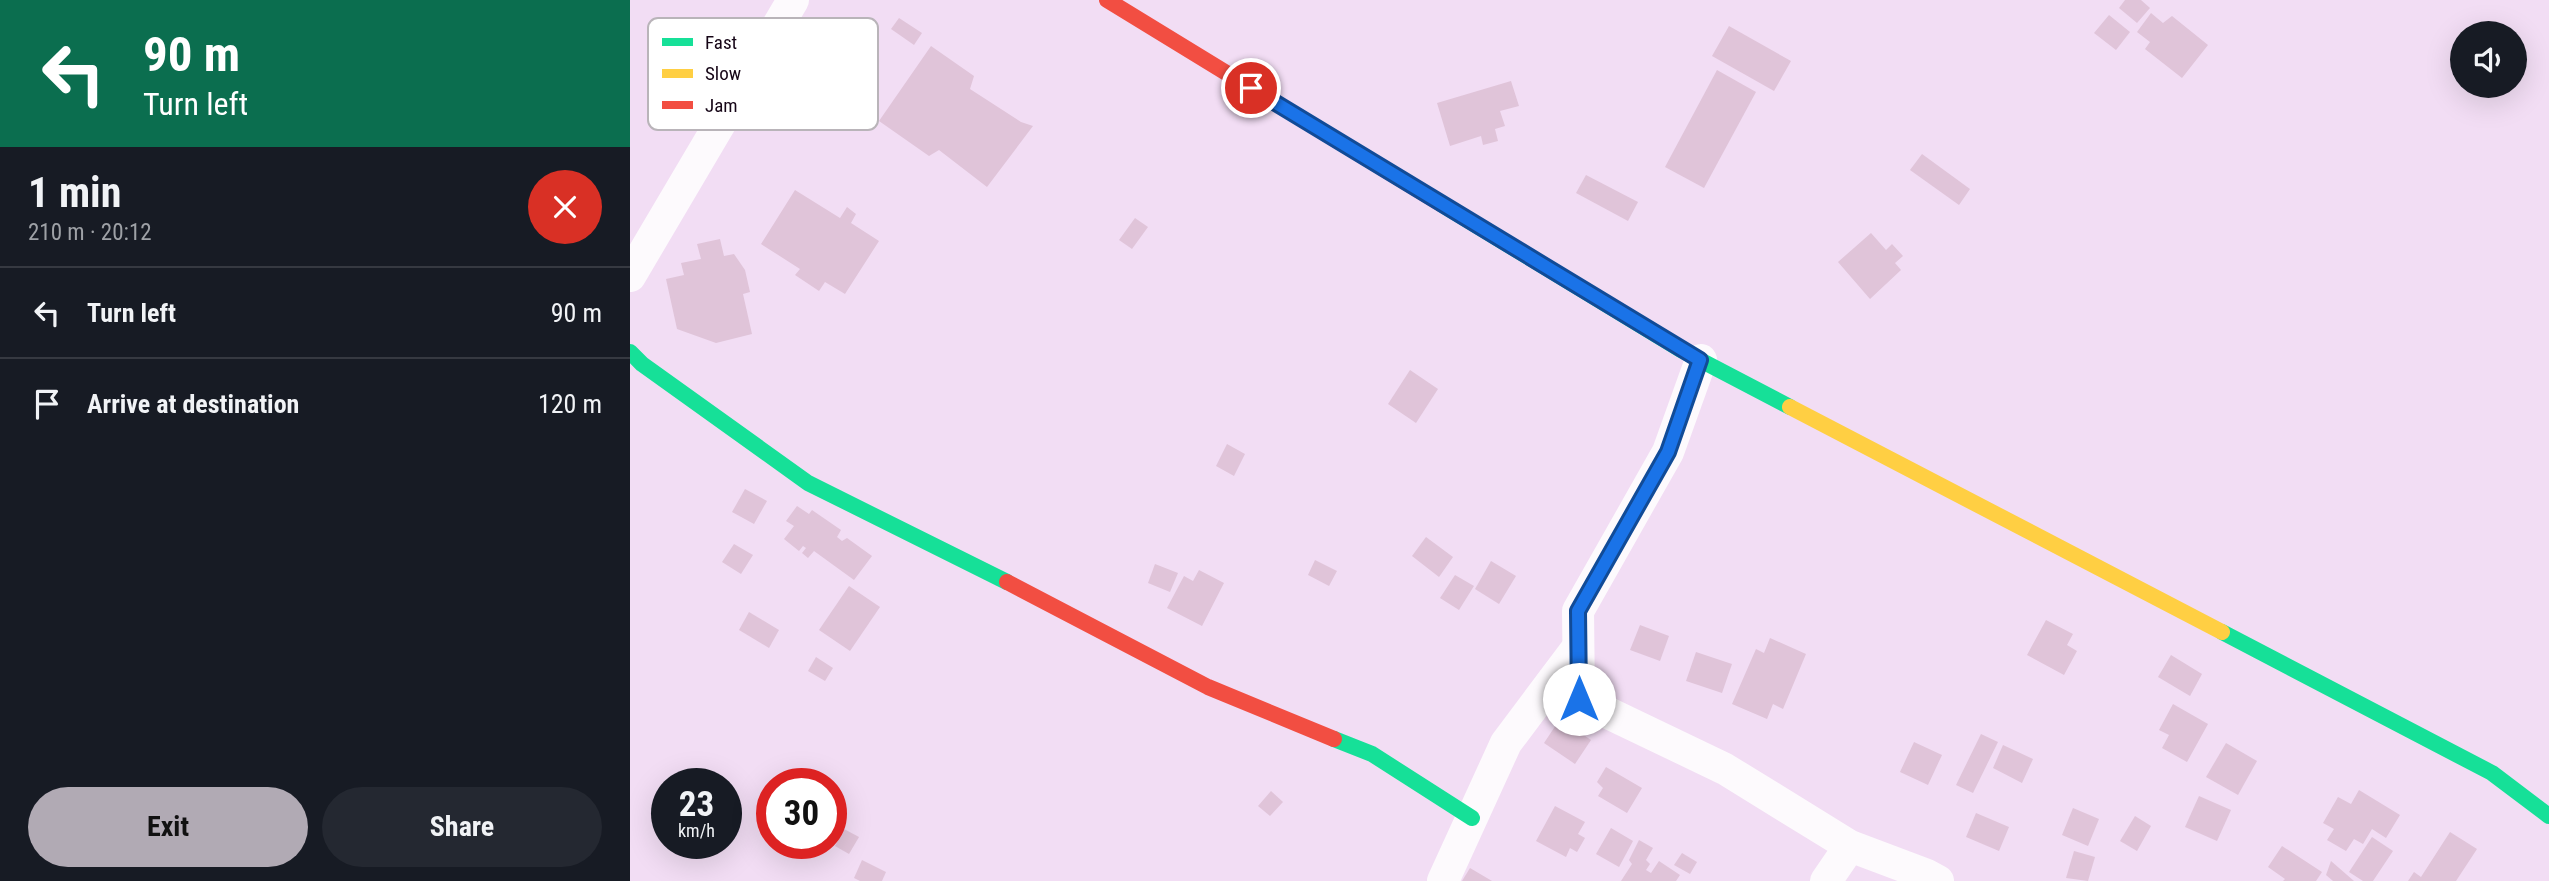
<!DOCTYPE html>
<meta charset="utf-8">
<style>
body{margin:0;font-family:"Roboto Condensed",sans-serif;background:#242831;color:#f1f3f6;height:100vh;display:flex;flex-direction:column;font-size:26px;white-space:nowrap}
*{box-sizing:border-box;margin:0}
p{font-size:23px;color:#9ea1a6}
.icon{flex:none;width:38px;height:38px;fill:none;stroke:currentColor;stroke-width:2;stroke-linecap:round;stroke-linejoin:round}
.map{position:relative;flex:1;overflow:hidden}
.sheet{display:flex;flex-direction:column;background:#171b24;width:630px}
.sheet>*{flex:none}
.hud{background:#0b6e4f;color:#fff;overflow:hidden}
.fabs{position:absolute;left:1820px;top:21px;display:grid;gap:14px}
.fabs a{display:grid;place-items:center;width:77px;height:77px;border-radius:50%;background:#171b24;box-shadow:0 7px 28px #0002;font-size:35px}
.speed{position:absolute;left:21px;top:768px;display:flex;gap:14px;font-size:35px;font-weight:700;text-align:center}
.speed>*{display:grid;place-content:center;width:91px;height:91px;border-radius:50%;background:#171b24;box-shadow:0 7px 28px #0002;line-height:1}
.speed small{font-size:18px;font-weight:400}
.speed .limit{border:10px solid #d22;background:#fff;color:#111}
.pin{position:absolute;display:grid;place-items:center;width:60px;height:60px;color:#fff;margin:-30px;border:4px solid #fff;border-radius:50%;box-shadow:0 2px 7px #0007}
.me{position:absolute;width:77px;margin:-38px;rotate:0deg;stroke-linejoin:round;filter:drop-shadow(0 0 5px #0008)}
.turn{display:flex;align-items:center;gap:24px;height:147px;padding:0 28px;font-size:32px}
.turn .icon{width:91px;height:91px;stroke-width:2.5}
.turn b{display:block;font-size:49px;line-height:60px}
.round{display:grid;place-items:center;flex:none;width:74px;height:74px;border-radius:37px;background:#242831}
.summary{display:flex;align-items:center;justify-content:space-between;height:119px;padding:0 28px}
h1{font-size:42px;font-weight:700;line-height:52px}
.action{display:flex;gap:14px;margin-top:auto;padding:14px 28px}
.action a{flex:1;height:80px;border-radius:42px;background:#b1aab4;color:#111;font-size:28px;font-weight:700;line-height:80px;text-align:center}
.action a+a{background:#242831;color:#f1f3f6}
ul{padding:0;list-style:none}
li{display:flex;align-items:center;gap:21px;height:91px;padding:0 28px;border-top:2px solid #363941}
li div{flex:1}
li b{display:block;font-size:26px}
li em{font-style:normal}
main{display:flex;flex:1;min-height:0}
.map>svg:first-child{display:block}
.building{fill:#e0c4d9}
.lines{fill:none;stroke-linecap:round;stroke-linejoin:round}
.street{stroke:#fdfafd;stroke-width:32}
.fast{stroke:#16e098;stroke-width:16}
.slow{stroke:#ffcf43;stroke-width:16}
.jam{stroke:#f24e42;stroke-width:16}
.route-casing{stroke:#114b97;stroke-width:18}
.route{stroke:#1a73e8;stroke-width:12}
.key{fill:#fff;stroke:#b9b4b9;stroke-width:2}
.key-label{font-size:19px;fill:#150516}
</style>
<main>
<section class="sheet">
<div class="hud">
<div class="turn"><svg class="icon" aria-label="left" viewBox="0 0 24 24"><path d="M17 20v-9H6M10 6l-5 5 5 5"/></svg><div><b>90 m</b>Turn left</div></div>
</div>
<div class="summary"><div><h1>1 min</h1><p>210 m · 20:12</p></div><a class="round" style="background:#d93025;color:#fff"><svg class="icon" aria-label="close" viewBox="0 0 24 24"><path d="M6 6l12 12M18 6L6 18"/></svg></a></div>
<ul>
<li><svg class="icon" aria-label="left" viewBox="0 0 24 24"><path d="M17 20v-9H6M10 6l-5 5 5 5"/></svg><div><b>Turn left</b></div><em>90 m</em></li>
<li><svg class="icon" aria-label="arrive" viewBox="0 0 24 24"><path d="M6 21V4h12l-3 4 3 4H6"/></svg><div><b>Arrive at destination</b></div><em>120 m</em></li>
</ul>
<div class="action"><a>Exit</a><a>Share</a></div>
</section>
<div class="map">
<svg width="1919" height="881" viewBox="0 0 1919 881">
<rect width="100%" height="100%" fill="#f2ddf4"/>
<!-- building -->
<g class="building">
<path d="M1495,0H1511L1520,8L1507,23L1489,8Z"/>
<path d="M1521,13L1533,23L1542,16L1578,45L1552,78L1515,49L1520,42L1507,32Z"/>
<path d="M1479,15L1500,32L1486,50L1464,33Z"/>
<path d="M269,18L292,33L284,45L261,29Z"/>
<path d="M1099,26L1161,61L1144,91L1082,56Z"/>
<path d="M301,46L344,76L340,89L391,122L403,126L357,187L309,150L299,156L249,121Z"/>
<path d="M1087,70L1126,92L1074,188L1035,167Z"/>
<path d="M881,81L889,106L870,111L875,126L865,129L868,141L853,145L851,136L820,146L807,103Z"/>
<path d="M1292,154L1340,189L1329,205L1280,170Z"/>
<path d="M956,175L1008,202L998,221L946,193Z"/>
<path d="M165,190L210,218L217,207L226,214L221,223L249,241L215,294L195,282L189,291L165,275L170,269L131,244Z"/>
<path d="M505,218L518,227L502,249L489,240Z"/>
<path d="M1241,233L1256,250L1262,244L1273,256L1265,263L1271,270L1240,299L1208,262Z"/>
<path d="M90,239L94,256L104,254L115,270L120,292L113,294L122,334L86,343L47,329L36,279L54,275L51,263L71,259L67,244Z"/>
<path d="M780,370L808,389L786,423L758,404Z"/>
<path d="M597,444L615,454L604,476L586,466Z"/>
<path d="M115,489L137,501L124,524L102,512Z"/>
<path d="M167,506L179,514L182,510L211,530L207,537L212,541L217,538L242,556L224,580L184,551L178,558L172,553L176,548L173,546L169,551L154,539L164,526L156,521Z"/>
<path d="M796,537L823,557L809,577L782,556Z"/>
<path d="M104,544L123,555L111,574L92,562Z"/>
<path d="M685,560L707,571L699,586L678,575Z"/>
<path d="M861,561L886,576L869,604L845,589Z"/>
<path d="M525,564L548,573L540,592L518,583Z"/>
<path d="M569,570L594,583L572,626L537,608L554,576L563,581Z"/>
<path d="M825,575L844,586L829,610L810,598Z"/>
<path d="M219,586L250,607L220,651L189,630Z"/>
<path d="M119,612L149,630L139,648L109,630Z"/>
<path d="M1416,620L1443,634L1437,645L1447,651L1434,675L1397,655Z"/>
<path d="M1010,625L1039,636L1030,661L1000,650Z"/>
<path d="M1140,638L1176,654L1153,709L1143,704L1137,719L1102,704L1126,649L1134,653Z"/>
<path d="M1066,652L1102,664L1092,693L1056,681Z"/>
<path d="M1541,655L1572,674L1560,696L1528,677Z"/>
<path d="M186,657L203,668L195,681L178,671Z"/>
<path d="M1543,704L1578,724L1557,762L1532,748L1539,735L1529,730Z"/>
<path d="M930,719L961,740L945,764L914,743Z"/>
<path d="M1351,734L1368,742L1343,793L1326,785Z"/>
<path d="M1284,742L1312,755L1298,785L1270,772Z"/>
<path d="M1596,743L1627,761L1608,795L1576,777Z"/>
<path d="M1373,745L1403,759L1392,783L1363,768Z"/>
<path d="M976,767L1012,788L997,813L968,796L973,788L967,782Z"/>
<path d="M1729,790L1770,815L1756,838L1742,829L1733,844L1724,839L1716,851L1697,840L1704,829L1693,823L1708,797L1721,804Z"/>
<path d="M641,791L653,802L640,816L628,806Z"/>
<path d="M1569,796L1601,810L1587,841L1555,827Z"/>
<path d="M925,806L955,822L948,834L955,838L947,852L940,848L936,857L906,841Z"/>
<path d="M1443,808L1469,819L1458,846L1432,835Z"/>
<path d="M1346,813L1379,827L1369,851L1336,837Z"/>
<path d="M1505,816L1521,826L1507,851L1490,841Z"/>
<path d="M981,828L1003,841L989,867L966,854Z"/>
<path d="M214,829L229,837L219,854L205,846Z"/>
<path d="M1820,832L1847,849L1826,881H1778L1784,872L1791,877Z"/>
<path d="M1742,837L1763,851L1743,881H1733L1719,872Z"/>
<path d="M1009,840L1023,848L1016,860L1020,864L1016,870L1021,873L1029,861L1050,875L1046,881H991L1002,864L999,860Z"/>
<path d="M1652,846L1692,872L1686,881H1653L1655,879L1638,867Z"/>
<path d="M1444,851L1465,857L1458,881L1436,878Z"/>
<path d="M1052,853L1067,862L1060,874L1044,865Z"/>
<path d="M232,860L256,872L252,881H230L224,878Z"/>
<path d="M1701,861L1724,881H1703L1696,875Z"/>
<path d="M840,868L862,881H832Z"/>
</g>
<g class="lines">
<!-- street -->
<g class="street">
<path d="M0,276L163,0"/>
<path d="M1071,360L1038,452L948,611L949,699L1095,769L1220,846L1297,875L1308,881"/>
<path d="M813,881L876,743L948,647"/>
<path d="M1196,881L1220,846"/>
</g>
<!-- fast -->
<g class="fast">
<path d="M811,204L1051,350L1160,407"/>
<path d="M0,352L12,364L178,483L377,582"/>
<path d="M1592,632L1862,773L1919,816"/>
<path d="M704,739L742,754L842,818"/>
</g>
<!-- slow -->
<path class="slow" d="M1160,407L1592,632"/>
<!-- jam -->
<g class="jam">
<path d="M477,0L811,204"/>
<path d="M377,582L578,687L704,739"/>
</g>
</g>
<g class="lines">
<!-- route casing -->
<g class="route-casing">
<path id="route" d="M621,88L1070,360L1038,452L948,611L949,699"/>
</g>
<!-- route -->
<use href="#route" class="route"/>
</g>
<!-- legend -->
<rect x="18" y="18" width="230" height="112" rx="10" class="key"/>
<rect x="32" y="38" width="31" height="8" fill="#16e098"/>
<rect x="32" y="69" width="31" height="9" fill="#ffcf43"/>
<rect x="32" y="101" width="31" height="8" fill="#f24e42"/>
<g class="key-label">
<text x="75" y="49">Fast</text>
<text x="75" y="80">Slow</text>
<text x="75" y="112">Jam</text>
</g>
</svg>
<div class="fabs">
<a><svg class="icon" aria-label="sound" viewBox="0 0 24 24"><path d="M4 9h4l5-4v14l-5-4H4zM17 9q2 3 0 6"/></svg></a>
</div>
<div class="speed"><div>23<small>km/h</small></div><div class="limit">30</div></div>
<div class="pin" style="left:621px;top:88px;background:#d93025"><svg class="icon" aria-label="arrive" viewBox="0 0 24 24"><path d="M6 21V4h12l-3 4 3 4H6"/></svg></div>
<svg class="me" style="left:949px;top:699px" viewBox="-20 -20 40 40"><circle r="19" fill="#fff"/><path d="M0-13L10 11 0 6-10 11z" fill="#1a73e8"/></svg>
</div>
</main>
